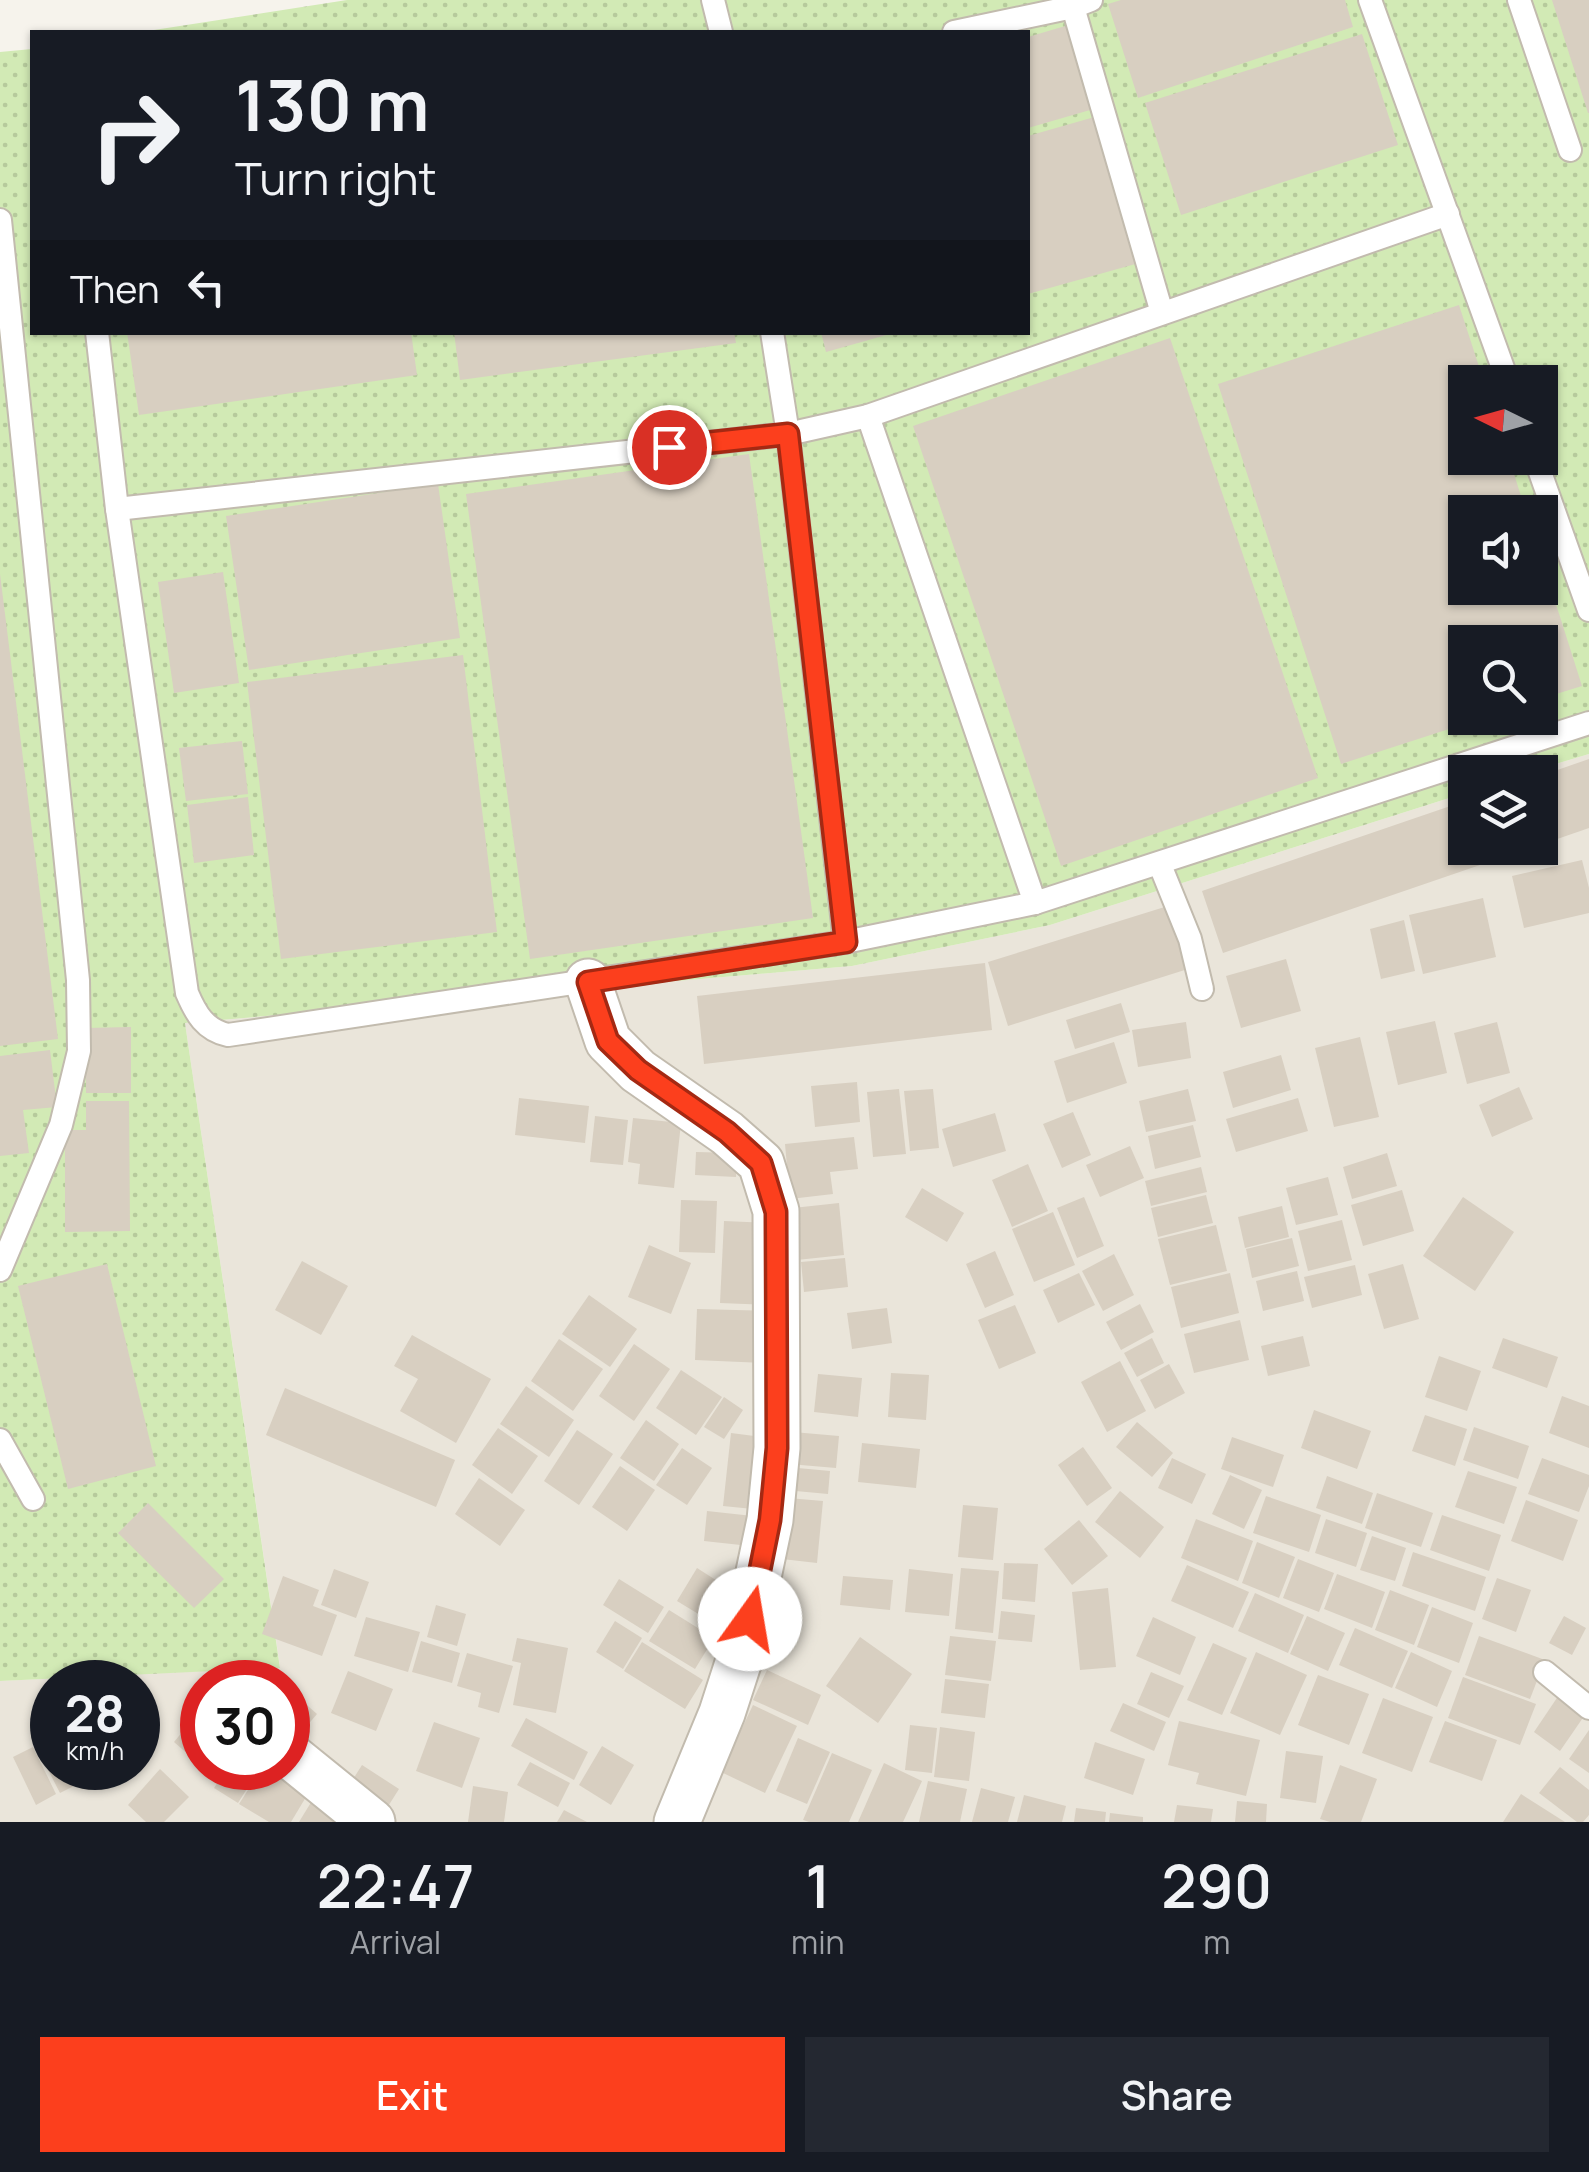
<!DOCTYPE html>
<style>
body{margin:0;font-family:Manrope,sans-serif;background:#242831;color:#f1f3f6;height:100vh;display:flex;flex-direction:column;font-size:38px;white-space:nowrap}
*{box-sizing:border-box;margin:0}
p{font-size:32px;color:#9ea1a6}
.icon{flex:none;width:55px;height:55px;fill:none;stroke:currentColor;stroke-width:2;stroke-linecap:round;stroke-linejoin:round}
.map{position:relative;height:1822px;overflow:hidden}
.details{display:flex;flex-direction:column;background:#171b24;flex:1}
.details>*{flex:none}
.banner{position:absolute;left:30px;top:30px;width:1000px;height:305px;border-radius:0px;box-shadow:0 2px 8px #0004;background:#171b24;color:#f1f3f6;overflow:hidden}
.needle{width:65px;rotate:275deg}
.fabs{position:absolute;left:1448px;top:365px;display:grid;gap:20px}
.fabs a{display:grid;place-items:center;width:110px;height:110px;border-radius:0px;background:#171b24;box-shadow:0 2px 8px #0004;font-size:50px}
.speed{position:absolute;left:30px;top:1660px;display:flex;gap:20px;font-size:50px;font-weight:700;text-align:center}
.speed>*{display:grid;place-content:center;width:130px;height:130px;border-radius:50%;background:#171b24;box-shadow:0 2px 8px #0004;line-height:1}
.speed small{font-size:25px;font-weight:400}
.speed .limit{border:15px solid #d22;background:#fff;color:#111}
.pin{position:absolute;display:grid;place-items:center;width:85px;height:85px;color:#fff;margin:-42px;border:5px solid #fff;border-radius:50%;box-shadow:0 2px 10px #0007}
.me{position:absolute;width:110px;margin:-55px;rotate:13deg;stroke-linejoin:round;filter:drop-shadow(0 0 8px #0008)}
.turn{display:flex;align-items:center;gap:35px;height:210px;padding:0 40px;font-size:45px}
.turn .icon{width:130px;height:130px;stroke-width:2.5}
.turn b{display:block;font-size:70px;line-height:85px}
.then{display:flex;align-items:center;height:95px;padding:0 40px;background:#0003;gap:20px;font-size:38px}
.eta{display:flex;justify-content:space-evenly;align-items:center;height:170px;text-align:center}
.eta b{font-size:60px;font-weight:600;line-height:70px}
.primary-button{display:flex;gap:20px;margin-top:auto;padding:20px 40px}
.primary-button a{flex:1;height:115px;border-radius:0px;background:#fc3f1d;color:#fff;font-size:40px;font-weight:600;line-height:115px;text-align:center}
.primary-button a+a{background:#242831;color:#f1f3f6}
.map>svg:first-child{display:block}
.residential{fill:#eae5da;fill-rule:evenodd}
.grass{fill:url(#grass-dots);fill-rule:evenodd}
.building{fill:#d8cfc1}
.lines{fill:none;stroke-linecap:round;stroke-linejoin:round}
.service-casing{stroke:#c2bbae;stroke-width:26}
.minor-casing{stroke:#c2bbae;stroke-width:49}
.service{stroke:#fff;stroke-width:22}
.minor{stroke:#fff;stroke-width:45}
.route-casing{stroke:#a42913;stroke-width:25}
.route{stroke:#fc3f1d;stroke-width:18}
</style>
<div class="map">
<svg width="1589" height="1822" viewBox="0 0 1589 1822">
<defs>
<pattern id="grass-dots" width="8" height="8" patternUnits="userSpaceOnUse" patternTransform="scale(2.5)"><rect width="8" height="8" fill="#d2eab5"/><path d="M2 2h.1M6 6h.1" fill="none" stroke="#b6ca9c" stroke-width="1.8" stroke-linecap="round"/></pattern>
</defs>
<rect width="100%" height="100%" fill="#f6f3ec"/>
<!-- residential -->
<path class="residential" d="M1589,754V1822H0V1681L280,1667L185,1023L852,966L1050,925L1465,793V848H1540V772H1529ZM52,1682H138V1768H52ZM202,1682H288V1768H202Z"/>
<!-- grass -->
<path class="grass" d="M347,0H1589V754L1529,772H1465V793L1050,925L852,966L185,1023L280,1668L0,1681V52L32,49V332H1028V32H141ZM1465,382H1540V458H1465ZM1465,512H1540V588H1465ZM1465,642H1540V718H1465Z"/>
<!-- building -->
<g class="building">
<path d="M1121,0H1345L1353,27L1138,98L1108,4Z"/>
<path d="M1552,0H1589V113H1588Z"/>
<path d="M1072,24L1097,108L1028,128V37Z"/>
<path d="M1362,34L1398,145L1181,215L1145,103Z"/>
<path d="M1098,116L1139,263L1028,294V136Z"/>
<path d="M1459,305L1484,382H1465V458H1509L1526,512H1465V588H1540L1541,557L1582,686L1540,699V642H1465V718H1483L1341,764L1218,384Z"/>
<path d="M127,332H411L417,375L139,415Z"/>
<path d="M454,332H734L736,343L460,380Z"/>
<path d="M821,332H890V334L826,352Z"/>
<path d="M1170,338L1318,778L1061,866L913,426Z"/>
<path d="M749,454L813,918L530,959L466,494Z"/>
<path d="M438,484L460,638L249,670L226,516Z"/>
<path d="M223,572L239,683L174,693L158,582Z"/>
<path d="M0,574L58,1039L0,1046Z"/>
<path d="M463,655L497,932L281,959L247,682Z"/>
<path d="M242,741L248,794L186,801L179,748Z"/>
<path d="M1589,759V828L1540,845V776Z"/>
<path d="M248,797L254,855L194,863L187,805Z"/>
<path d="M1465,801V848H1530L1223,953L1202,891Z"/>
<path d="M1582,860L1589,888V913L1524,928L1512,876Z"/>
<path d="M1483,898L1496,957L1423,974L1409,915Z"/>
<path d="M1171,905L1191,968L1008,1026L988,962Z"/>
<path d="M1404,920L1415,971L1381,979L1370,929Z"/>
<path d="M1286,959L1301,1011L1241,1028L1226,976Z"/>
<path d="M985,963L992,1030L704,1064L697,996Z"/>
<path d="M1121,1003L1130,1032L1075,1049L1066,1020Z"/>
<path d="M1435,1021L1447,1073L1398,1085L1386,1032Z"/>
<path d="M1186,1022L1191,1058L1138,1067L1132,1030Z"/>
<path d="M1497,1022L1510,1073L1467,1084L1454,1033Z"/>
<path d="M131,1027V1093H86V1028Z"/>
<path d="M1360,1037L1379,1117L1334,1127L1315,1048Z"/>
<path d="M1114,1042L1127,1083L1067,1103L1054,1061Z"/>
<path d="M50,1050L57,1107L23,1110L29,1153L0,1156V1056Z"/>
<path d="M1281,1055L1291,1090L1233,1108L1223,1072Z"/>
<path d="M857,1082L860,1122L815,1127L811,1086Z"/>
<path d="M1519,1087L1533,1119L1492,1137L1479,1105Z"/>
<path d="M899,1089L906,1154L873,1157L867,1092Z"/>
<path d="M933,1089L939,1148L910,1151L904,1091Z"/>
<path d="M1188,1089L1196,1121L1146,1132L1139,1101Z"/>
<path d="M519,1098L589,1106L585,1143L515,1135Z"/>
<path d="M1298,1098L1308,1131L1236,1152L1226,1119Z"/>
<path d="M86,1101H129L130,1231L65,1232V1130H86Z"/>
<path d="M1073,1112L1091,1155L1062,1168L1043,1124Z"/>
<path d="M995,1113L1006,1151L953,1167L942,1129Z"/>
<path d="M595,1116L628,1120L623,1165L590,1162Z"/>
<path d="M633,1118L681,1123L674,1188L638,1184L640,1164L628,1162Z"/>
<path d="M1193,1125L1201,1157L1155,1169L1148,1136Z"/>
<path d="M854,1137L858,1169L830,1172L833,1194L790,1199L785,1144Z"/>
<path d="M1130,1146L1144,1178L1100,1197L1086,1165Z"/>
<path d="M696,1152L737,1153L736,1177L695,1175Z"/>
<path d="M1387,1153L1397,1186L1352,1199L1343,1167Z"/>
<path d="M1028,1164L1048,1211L1012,1227L992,1180Z"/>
<path d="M1201,1167L1207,1192L1151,1206L1145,1181Z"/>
<path d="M1328,1177L1338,1215L1296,1225L1286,1188Z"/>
<path d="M922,1188L964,1213L947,1242L905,1217Z"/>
<path d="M1402,1190L1414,1231L1363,1246L1351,1205Z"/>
<path d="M1206,1195L1213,1223L1158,1237L1151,1208Z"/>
<path d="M1084,1197L1104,1246L1077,1258L1057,1208Z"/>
<path d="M1463,1197L1514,1232L1475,1291L1423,1256Z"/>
<path d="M681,1200L717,1201L715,1253L679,1252Z"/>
<path d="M839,1203L844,1255L797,1260L793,1208Z"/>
<path d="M1282,1206L1289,1237L1245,1248L1238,1217Z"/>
<path d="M1053,1212L1075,1265L1034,1282L1012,1229Z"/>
<path d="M1342,1220L1352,1260L1308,1271L1298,1231Z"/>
<path d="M724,1221L773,1223L770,1305L720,1303Z"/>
<path d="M1216,1225L1227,1271L1170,1285L1158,1239Z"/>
<path d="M1292,1238L1299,1266L1252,1278L1246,1249Z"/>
<path d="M649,1245L691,1263L671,1314L628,1297Z"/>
<path d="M995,1251L1014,1295L985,1308L966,1264Z"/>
<path d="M1114,1254L1134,1295L1103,1311L1082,1271Z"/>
<path d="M845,1258L848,1287L804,1292L801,1262Z"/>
<path d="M302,1261L348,1286L321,1335L275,1310Z"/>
<path d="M107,1264L156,1466L68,1489L18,1286Z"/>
<path d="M1403,1264L1419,1319L1384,1329L1368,1274Z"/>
<path d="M1355,1265L1362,1295L1312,1308L1304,1277Z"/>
<path d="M1297,1271L1304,1301L1263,1311L1256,1281Z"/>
<path d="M1079,1273L1095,1305L1058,1323L1043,1290Z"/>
<path d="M1230,1273L1239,1313L1181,1328L1171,1287Z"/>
<path d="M589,1295L637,1329L610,1367L562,1334Z"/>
<path d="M1140,1304L1154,1332L1121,1350L1106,1322Z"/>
<path d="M1015,1305L1036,1353L999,1369L978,1320Z"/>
<path d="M887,1308L892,1343L852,1349L847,1313Z"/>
<path d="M697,1309L769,1311L767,1363L695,1360Z"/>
<path d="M1240,1320L1249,1360L1194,1373L1184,1334Z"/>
<path d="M412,1335L491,1379L456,1443L400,1411L418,1379L394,1366Z"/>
<path d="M1303,1336L1310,1366L1268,1376L1261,1346Z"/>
<path d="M1152,1338L1164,1363L1137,1377L1124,1353Z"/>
<path d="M1503,1338L1558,1357L1547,1388L1492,1368Z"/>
<path d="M559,1339L603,1369L573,1411L531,1381Z"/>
<path d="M634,1344L670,1369L634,1421L599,1396Z"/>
<path d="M1439,1356L1481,1371L1467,1411L1425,1397Z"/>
<path d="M1120,1361L1146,1411L1107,1432L1081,1382Z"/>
<path d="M1169,1364L1185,1393L1155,1409L1140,1380Z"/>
<path d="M681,1370L722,1397L696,1435L656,1408Z"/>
<path d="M891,1373L929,1375L926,1420L888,1417Z"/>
<path d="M818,1374L862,1378L858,1417L814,1412Z"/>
<path d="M526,1386L574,1420L549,1457L500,1424Z"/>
<path d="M285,1388L455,1460L436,1507L266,1435Z"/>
<path d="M1562,1396L1589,1406V1448L1549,1433Z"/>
<path d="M724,1397L743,1410L724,1439L704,1427Z"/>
<path d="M1314,1410L1371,1431L1357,1469L1301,1448Z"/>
<path d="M1425,1415L1467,1429L1455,1466L1412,1451Z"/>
<path d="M646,1420L679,1444L654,1481L620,1458Z"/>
<path d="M1137,1422L1173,1453L1152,1477L1116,1447Z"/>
<path d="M1474,1427L1529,1446L1518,1479L1463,1460Z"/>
<path d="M498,1428L538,1456L512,1494L472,1465Z"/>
<path d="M577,1430L613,1454L579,1505L544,1481Z"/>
<path d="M793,1432L839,1436L836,1468L789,1464Z"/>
<path d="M731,1433L770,1438L763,1510L723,1506Z"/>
<path d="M1232,1437L1284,1455L1273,1487L1221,1469Z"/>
<path d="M862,1443L920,1449L916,1488L858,1482Z"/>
<path d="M1083,1447L1112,1488L1087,1506L1058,1465Z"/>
<path d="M682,1448L712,1468L687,1505L656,1485Z"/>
<path d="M1172,1458L1206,1474L1192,1504L1158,1488Z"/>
<path d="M1542,1458L1589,1475V1486L1579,1512L1528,1494Z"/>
<path d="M620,1466L655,1490L627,1531L592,1507Z"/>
<path d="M787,1467L830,1471L828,1494L785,1490Z"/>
<path d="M1468,1471L1517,1487L1504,1524L1455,1507Z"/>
<path d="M1230,1475L1262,1490L1244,1529L1212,1514Z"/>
<path d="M1327,1476L1373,1493L1362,1524L1316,1508Z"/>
<path d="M479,1478L525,1510L500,1546L455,1514Z"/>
<path d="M1120,1491L1164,1527L1140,1558L1095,1522Z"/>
<path d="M1377,1493L1433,1513L1421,1547L1365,1528Z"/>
<path d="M1266,1496L1321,1515L1309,1552L1253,1533Z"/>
<path d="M788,1498L823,1501L817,1563L782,1559Z"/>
<path d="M1526,1500L1578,1520L1563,1561L1511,1541Z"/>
<path d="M148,1503L224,1579L194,1608L118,1533Z"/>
<path d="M963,1505L998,1508L993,1560L958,1557Z"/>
<path d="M707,1511L762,1517L759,1547L704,1541Z"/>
<path d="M1442,1515L1501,1535L1489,1571L1430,1550Z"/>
<path d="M1196,1519L1253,1541L1238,1581L1181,1558Z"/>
<path d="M1326,1519L1367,1533L1356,1567L1315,1553Z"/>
<path d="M1079,1520L1108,1556L1072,1585L1044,1549Z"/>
<path d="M1372,1536L1406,1548L1395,1581L1360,1570Z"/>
<path d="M1257,1542L1295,1557L1279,1598L1242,1583Z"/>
<path d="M1413,1552L1486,1577L1475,1611L1402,1586Z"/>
<path d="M1298,1559L1334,1573L1319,1612L1283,1598Z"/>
<path d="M1004,1563L1038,1564L1035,1602L1002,1599Z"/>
<path d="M1187,1565L1249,1592L1233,1628L1171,1601Z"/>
<path d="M697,1568L747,1600L728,1632L677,1601Z"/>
<path d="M961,1568L999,1571L993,1633L955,1629Z"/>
<path d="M334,1569L369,1582L356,1618L321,1605Z"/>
<path d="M909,1569L953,1574L949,1616L905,1612Z"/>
<path d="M1337,1574L1385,1592L1372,1628L1324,1609Z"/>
<path d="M283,1576L319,1590L313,1606L337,1615L322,1656L262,1634Z"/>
<path d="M843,1576L893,1580L890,1610L840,1605Z"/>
<path d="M1497,1578L1531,1590L1516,1632L1482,1619Z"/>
<path d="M619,1579L664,1607L648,1633L603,1605Z"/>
<path d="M1108,1588L1116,1667L1080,1670L1072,1592Z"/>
<path d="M1390,1590L1429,1605L1414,1645L1375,1630Z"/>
<path d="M1255,1593L1304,1615L1288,1653L1238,1631Z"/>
<path d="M436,1605L466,1614L457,1646L427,1637Z"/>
<path d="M1432,1607L1473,1623L1459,1663L1417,1647Z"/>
<path d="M669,1610L714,1638L695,1669L649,1641Z"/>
<path d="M1001,1611L1035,1615L1032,1642L998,1639Z"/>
<path d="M1307,1616L1345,1633L1328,1671L1290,1654Z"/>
<path d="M1564,1616L1586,1628L1572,1655L1549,1643Z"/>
<path d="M366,1617L420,1632L408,1672L354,1656Z"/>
<path d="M1153,1617L1196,1637L1180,1675L1136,1656Z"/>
<path d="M615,1621L642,1638L623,1669L596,1652Z"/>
<path d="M1355,1628L1408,1651L1392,1688L1339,1665Z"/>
<path d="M950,1636L996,1641L991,1681L945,1675Z"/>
<path d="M1479,1636L1545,1660L1530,1699L1465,1675Z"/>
<path d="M860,1637L912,1674L878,1723L826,1686Z"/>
<path d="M517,1638L568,1648L556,1713L513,1705L521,1663L512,1661Z"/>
<path d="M421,1641L460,1653L452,1683L412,1672Z"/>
<path d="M642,1642L703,1680L685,1709L624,1671Z"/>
<path d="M1213,1643L1247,1658L1222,1715L1187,1700Z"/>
<path d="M1256,1652L1307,1675L1280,1735L1230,1713Z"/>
<path d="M1411,1652L1452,1671L1437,1707L1395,1688Z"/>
<path d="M467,1653L513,1666L499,1713L478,1707L481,1693L457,1686Z"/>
<path d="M243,1663L266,1682H226Z"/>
<path d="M767,1670L821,1695L808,1725L753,1700Z"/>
<path d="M348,1671L393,1689L376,1731L331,1713Z"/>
<path d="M1151,1672L1184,1686L1169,1718L1137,1704Z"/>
<path d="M1318,1675L1369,1694L1349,1745L1298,1725Z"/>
<path d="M1463,1677L1536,1704L1520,1745L1448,1718Z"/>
<path d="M945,1679L989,1684L985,1718L941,1713Z"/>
<path d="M1565,1686L1589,1709L1560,1751L1534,1732Z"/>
<path d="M293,1693L317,1714L288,1748V1700Z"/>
<path d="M1383,1698L1433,1717L1412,1772L1362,1753Z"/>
<path d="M1123,1703L1166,1722L1154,1751L1110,1731Z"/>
<path d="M753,1705L797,1726L765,1793L721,1772Z"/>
<path d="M202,1708V1755L197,1762L174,1742Z"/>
<path d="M526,1718L588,1752L574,1780L511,1746Z"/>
<path d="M1179,1721L1260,1740L1246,1796L1196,1784L1199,1773L1168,1765Z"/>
<path d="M1445,1721L1497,1740L1482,1781L1429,1762Z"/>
<path d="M434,1722L480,1738L462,1788L416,1771Z"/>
<path d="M910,1725L937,1728L932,1773L905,1770Z"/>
<path d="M940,1727L975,1732L969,1781L934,1777Z"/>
<path d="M1589,1730V1773L1569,1759Z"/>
<path d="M798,1738L830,1752L807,1804L776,1791Z"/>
<path d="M1095,1742L1145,1759L1133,1795L1084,1778Z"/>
<path d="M602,1746L634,1765L611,1805L579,1785Z"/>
<path d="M33,1747L56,1794L36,1805L13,1757Z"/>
<path d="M1286,1751L1323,1756L1316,1803L1280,1798Z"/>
<path d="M52,1752V1768H84L90,1778L60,1793L42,1758Z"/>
<path d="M832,1753L872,1770L849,1822H809L803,1820Z"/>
<path d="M530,1762L570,1783L558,1807L517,1785Z"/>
<path d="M884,1763L922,1781L903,1822H858Z"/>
<path d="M362,1765L399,1789L380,1819L343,1795Z"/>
<path d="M1340,1765L1377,1779L1361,1822H1330L1320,1819Z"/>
<path d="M1560,1767L1589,1790V1815L1583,1822H1577L1539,1793Z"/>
<path d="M227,1768H260L238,1803L214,1788Z"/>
<path d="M262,1768H269L309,1792L291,1822H269L239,1804Z"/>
<path d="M160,1769L189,1797L164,1822H146L128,1805Z"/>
<path d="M928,1781L967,1789L960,1822H919Z"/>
<path d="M473,1786L508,1792L504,1822H468Z"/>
<path d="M981,1788L1015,1797L1008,1822H972Z"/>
<path d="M318,1791L362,1822H299Z"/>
<path d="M1521,1794L1565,1822H1503Z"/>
<path d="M1024,1795L1066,1806L1062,1822H1017Z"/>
<path d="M1237,1801L1267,1804L1266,1822H1235Z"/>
<path d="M1177,1805L1213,1809L1211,1822H1174Z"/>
<path d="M1076,1808L1106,1812L1105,1822H1074Z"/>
<path d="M564,1810L587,1822H557Z"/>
<path d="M1110,1813L1143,1817V1822H1109Z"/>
</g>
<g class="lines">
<!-- service casing -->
<g class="service-casing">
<g id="service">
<path d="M713,0L721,32"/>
<path d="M1370,0L1508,382"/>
<path d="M1519,0L1570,150"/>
<path d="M1073,7L1162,313"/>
<path d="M954,32L1073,7L1091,0"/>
<path d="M0,220L78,980L79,1051L61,1125L0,1270"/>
<path d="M97,332L117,509L187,993C196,1014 205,1030 228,1035L845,942L1035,903L1589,723"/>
<path d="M772,332L788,434L845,942"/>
<path d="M868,416L1035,903"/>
<path d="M1535,458L1589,610"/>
<path d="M117,509L788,434L868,416L1448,214"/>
<path d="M1160,865L1190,939L1202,989"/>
<path d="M0,1440L33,1499"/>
<path d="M1545,1672L1589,1708"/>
</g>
</g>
<!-- minor casing -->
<g class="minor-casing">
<g id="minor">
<path d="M588,982L608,1041L638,1071L727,1133L761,1163L776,1211L777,1448L770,1520L743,1648L722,1713L677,1822"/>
<path d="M288,1754L372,1822"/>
</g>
</g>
<!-- service -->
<use href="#service" class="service"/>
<!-- minor -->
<use href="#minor" class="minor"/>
</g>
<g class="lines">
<!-- route casing -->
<g class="route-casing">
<path id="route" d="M669,447L788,434L846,942L588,982L608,1041L638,1070L727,1132L761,1163L776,1212L777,1448L770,1520L750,1619"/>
</g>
<!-- route -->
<use href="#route" class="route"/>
</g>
</svg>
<div class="fabs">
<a><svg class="needle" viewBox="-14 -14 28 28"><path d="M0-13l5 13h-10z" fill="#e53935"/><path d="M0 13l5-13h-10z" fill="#9ea1a6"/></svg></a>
<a><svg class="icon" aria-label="sound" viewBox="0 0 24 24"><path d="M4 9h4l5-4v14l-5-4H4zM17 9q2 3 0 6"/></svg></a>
<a><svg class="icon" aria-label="search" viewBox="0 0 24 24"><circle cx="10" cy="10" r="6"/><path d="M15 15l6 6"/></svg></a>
<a><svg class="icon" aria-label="layers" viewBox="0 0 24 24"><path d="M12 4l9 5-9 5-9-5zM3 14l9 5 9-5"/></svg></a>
</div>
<div class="speed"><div>28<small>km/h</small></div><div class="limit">30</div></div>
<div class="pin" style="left:669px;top:447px;background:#d93025"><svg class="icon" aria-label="arrive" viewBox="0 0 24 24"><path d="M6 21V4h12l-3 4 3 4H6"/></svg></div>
<svg class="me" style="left:750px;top:1619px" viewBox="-20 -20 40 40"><circle r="19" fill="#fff"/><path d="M0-13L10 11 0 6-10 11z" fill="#fc3f1d"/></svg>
<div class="banner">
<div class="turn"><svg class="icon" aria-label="right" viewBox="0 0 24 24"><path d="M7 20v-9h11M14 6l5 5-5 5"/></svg><div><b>130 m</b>Turn right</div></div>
<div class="then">Then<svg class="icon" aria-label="left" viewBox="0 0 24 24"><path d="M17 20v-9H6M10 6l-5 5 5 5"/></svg></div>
</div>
</div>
<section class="details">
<div class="eta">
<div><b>22:47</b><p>Arrival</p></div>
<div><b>1</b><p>min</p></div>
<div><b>290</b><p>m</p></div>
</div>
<div class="primary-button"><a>Exit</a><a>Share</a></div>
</section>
